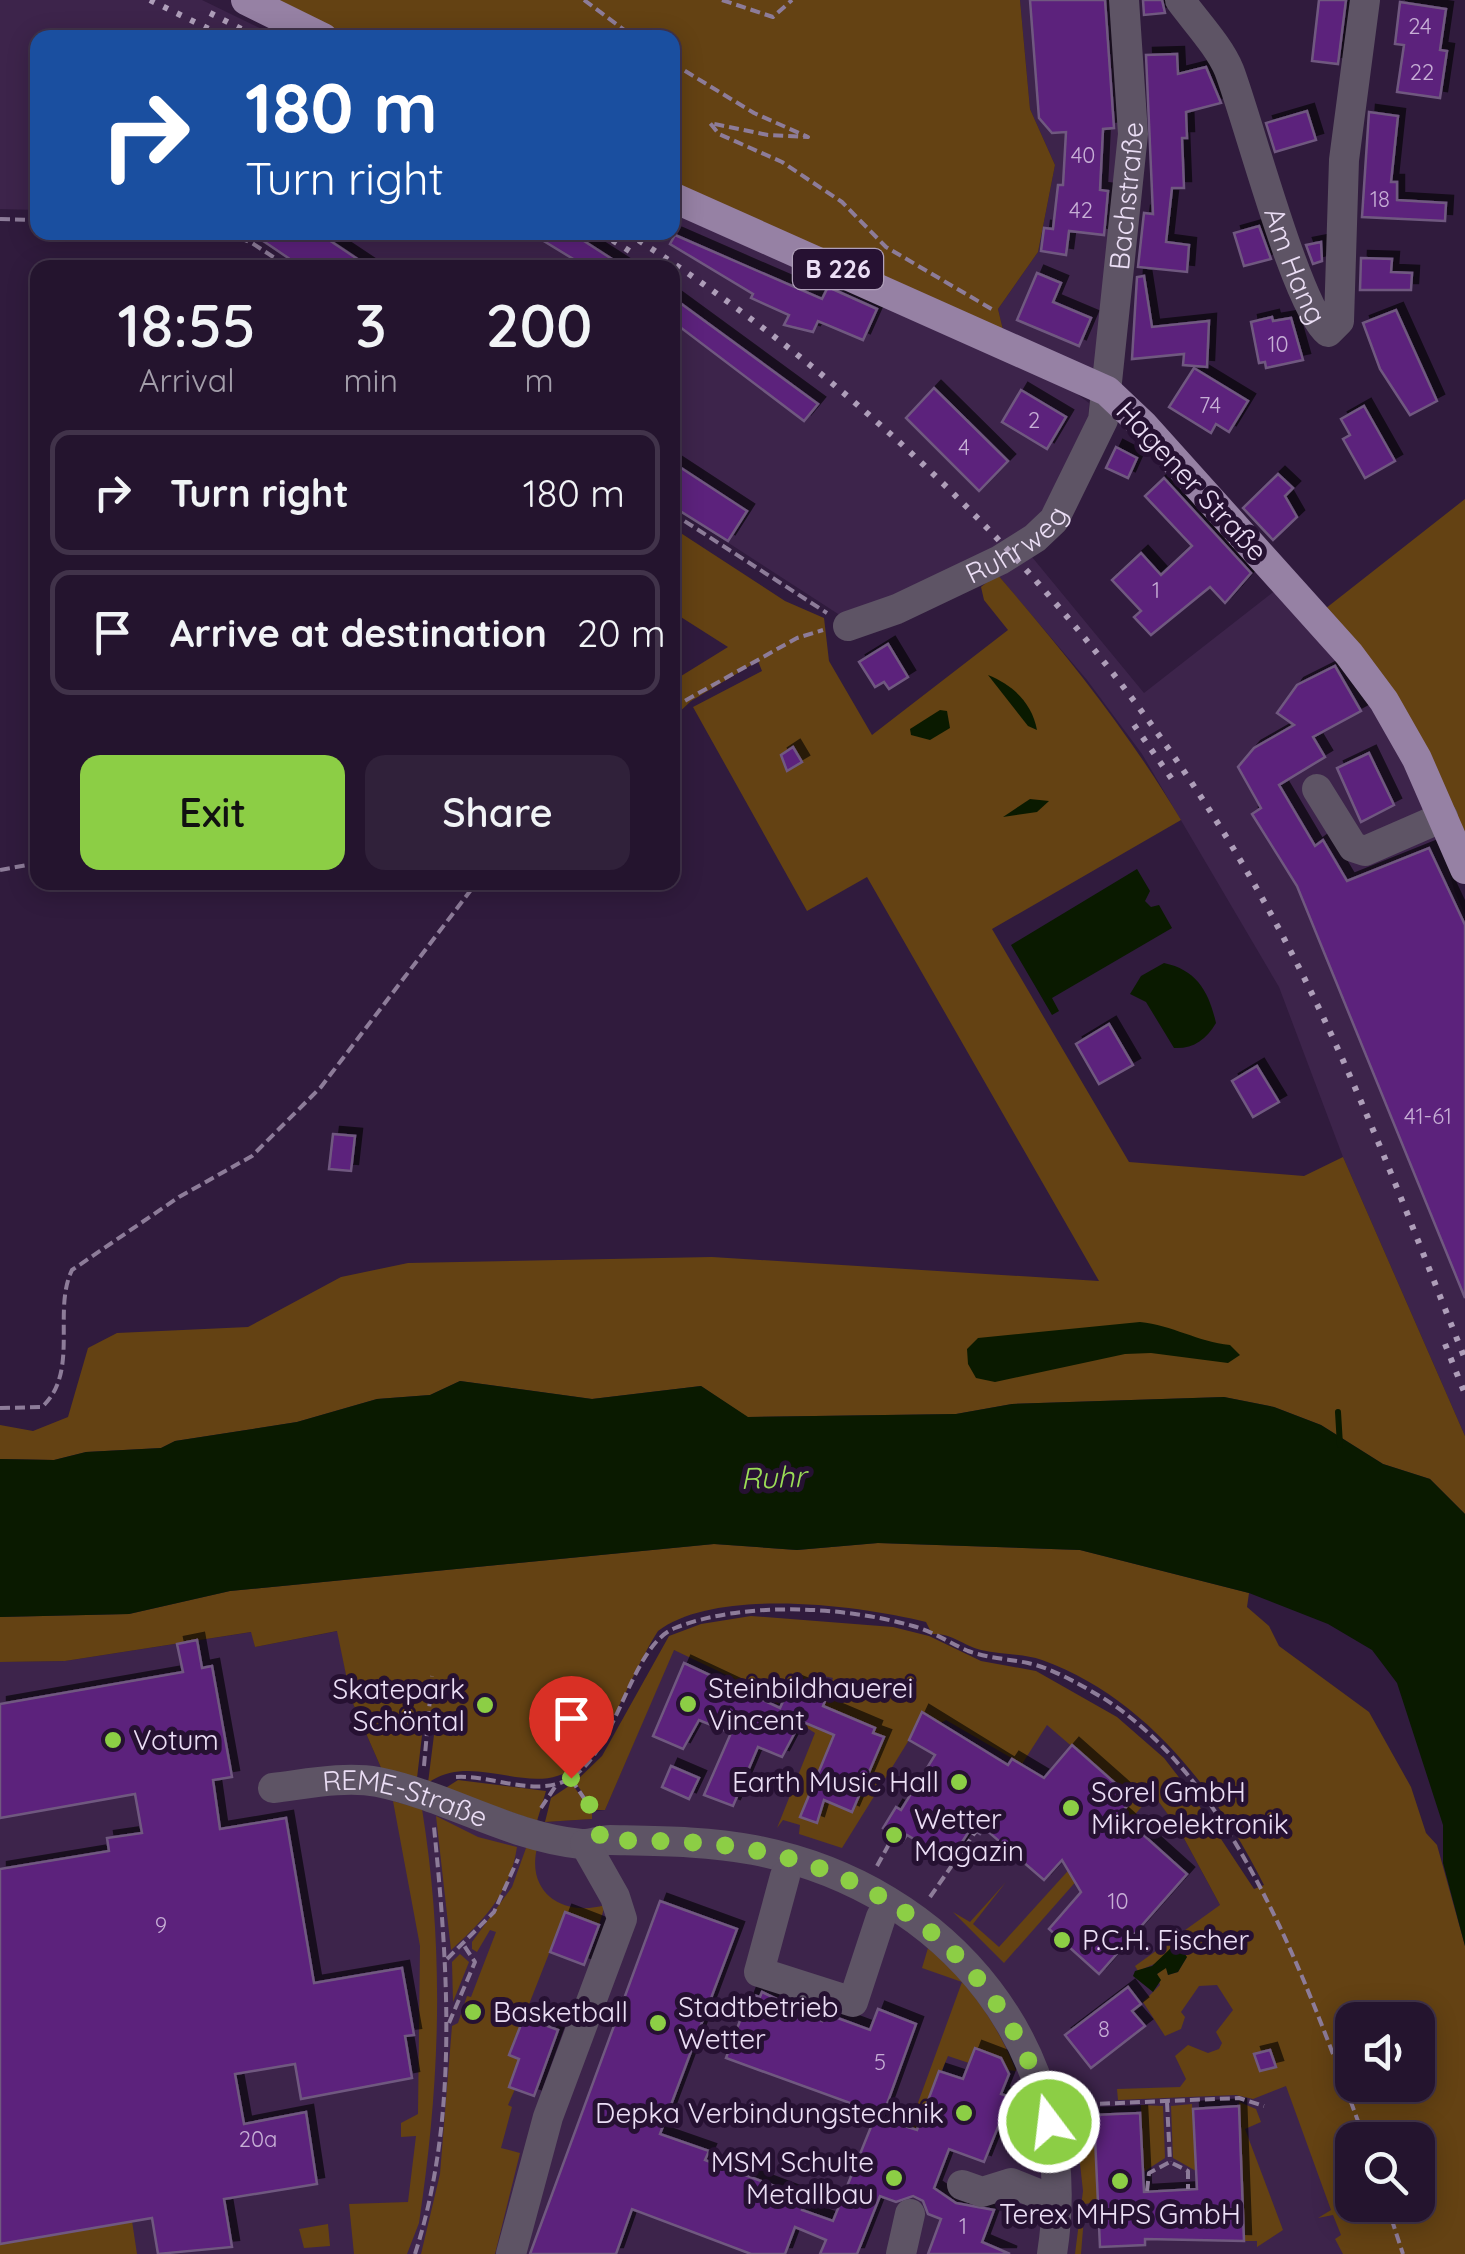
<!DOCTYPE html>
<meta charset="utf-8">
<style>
body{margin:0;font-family:Quicksand,sans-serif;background:#30213a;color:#f1f3f6;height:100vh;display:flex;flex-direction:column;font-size:38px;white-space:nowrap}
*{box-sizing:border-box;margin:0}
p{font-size:32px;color:#a39eaa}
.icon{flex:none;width:55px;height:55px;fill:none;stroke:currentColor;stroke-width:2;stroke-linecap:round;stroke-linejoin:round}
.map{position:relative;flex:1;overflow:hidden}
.details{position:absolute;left:30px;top:260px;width:650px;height:630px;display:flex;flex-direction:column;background:#24142e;border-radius:20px;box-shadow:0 5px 25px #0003,0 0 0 2px #41334a}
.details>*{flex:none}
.banner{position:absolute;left:30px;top:30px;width:650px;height:210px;border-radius:20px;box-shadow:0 5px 25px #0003,0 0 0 2px #41334a;background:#1a4fa0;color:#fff;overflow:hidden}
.fabs{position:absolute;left:1335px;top:2002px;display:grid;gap:20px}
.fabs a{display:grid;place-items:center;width:100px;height:100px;border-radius:20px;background:#24142e;box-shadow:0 5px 25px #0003,0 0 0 2px #41334a;font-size:50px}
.pin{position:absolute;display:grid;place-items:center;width:85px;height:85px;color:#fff;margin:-102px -42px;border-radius:50% 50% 50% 0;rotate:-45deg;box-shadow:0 0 10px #0007}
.pin .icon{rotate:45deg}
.me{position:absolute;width:110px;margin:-55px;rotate:345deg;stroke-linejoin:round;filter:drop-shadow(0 0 8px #0008)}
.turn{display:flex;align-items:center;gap:35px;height:210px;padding:0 50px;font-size:45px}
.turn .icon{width:130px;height:130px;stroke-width:2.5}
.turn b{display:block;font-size:70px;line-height:85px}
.eta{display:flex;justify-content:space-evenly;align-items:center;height:170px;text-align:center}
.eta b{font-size:60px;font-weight:600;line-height:70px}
.primary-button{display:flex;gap:20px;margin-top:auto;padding:20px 50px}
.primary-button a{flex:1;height:115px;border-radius:20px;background:#8cce45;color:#111;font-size:40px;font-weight:600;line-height:115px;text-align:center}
.primary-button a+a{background:#30213a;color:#f1f3f6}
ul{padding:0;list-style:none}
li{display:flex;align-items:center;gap:30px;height:125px;margin:0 20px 15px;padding:0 30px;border:5px solid #41334a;border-radius:20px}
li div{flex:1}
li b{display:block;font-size:38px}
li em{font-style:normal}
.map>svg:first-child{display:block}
.built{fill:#3d244b}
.green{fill:#644213;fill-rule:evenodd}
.water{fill:#0a1a00}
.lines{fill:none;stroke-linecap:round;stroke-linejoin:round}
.stream{stroke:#0a1a00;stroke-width:6}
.building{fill:#5c217b;stroke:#705980;stroke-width:2.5;filter:url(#shadow)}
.path{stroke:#8d7c99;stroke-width:4;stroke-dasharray:10 5;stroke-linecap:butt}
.minor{stroke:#5e5465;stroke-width:30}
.major{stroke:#9681a4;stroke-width:30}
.rail{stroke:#ae9eb9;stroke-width:6;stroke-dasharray:5 10;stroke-linecap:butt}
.route{stroke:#8cce45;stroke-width:18;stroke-dasharray:0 32.4}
.poi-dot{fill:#8cce45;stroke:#261132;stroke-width:4}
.labels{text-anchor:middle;stroke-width:10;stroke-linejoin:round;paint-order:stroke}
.number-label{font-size:22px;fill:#c7afd6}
.shield{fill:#261132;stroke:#b0a0ba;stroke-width:2.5}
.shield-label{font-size:25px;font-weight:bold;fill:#ebdef5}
.street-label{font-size:28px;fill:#ebdef5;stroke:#261132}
.poi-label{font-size:28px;fill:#ebdef5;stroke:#261132;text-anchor:start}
.water-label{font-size:30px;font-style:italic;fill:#9bdd56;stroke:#261132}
</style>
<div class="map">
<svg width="1465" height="2254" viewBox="0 0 1465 2254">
<defs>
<filter id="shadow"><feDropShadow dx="7" dy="-7" stdDeviation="0" flood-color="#0009"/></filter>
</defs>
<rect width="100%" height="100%" fill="#301b3d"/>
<!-- built -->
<g class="built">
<path d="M0,0H202L278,37L38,38L37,210L0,209Z"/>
<path d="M1020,0H1118L1127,134L1099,369L1085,368L1004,334L998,309L1038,252L1055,165L1030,109Z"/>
<path d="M673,208L1073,391L1089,403L1088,424L1051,509L1018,540L1144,693L1286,582L1417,759L1455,893L1465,915V1436L1343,1157L1279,987L1142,754L1087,680L997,574L849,621L673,507L672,268L302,267L247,233L672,232Z"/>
<path d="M338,1631L351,1699L382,1770L425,1781L485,1810L545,1822L591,1819L592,1812L605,1810L673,1650L1002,1689L1153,1793L1180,1831L1220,1905L1358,2254H0V1662L65,1661L252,1632L255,1647Z"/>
</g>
<!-- green -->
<g class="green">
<path d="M268,0H1020L1030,109L1055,165L1038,252L998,309L1004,334L673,185L672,38L346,37Z"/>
<path d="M1465,499V869L1418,759L1316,616Z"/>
<path d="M673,528L785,601L824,618L829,661L872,735L1008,630L984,600L981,587L997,574C1065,653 1128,731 1181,820L992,929L1129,1162L1304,1176L1343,1157L1465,1436V1514L1430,1479L1383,1464L1321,1425L1274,1407L1224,1397L1012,1404L956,1414L747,1417L701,1386L592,1399L460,1381L430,1395L377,1399L297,1422L175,1441L161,1448L86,1452L54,1460L0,1459V1425L33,1431L68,1417L88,1348L117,1333L248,1327L341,1277L408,1263L712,1257L1099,1281L867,877L807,911L693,707L762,671L758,661L691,701L673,718V681L728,647L673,612Z"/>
<path d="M878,1543L1080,1550L1249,1593L1247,1607L1269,1626L1279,1646L1369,1712L1411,1787L1426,1833L1437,1845L1465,1946V2254H1343L1335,2239L1341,2235L1333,2215L1318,2218L1331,2210L1286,2086L1253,2099L1236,2095L1118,2100L1117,2089L1180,2087L1186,2079L1175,2056L1188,2045L1208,2053L1219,2049L1222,2043L1216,2032L1233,2010L1217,1985L1199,1986L1181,2012L1185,2017L1181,2029L1165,2036L1143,2002L1160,1985L1157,1974L1166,1967L1168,1975L1178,1972L1187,1957L1172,1947L1159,1962L1138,1971L1135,1966L1220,1905L1180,1831L1153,1794L1004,1963L953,1912L970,1922L1006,1882L973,1924L999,1947L1133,1799L1047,1725L1022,1764L946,1720L909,1740L842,1848L799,1834L800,1825L783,1820L777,1828L815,1733L801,1724L815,1726L833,1678L819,1675L802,1686L792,1682L778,1704L753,1694L746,1708L724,1705L735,1679L674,1650L605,1810H595L575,1782L602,1756L669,1636L701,1624L751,1616L893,1627L929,1636L981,1661L1036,1671L1117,1717L1164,1758L1188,1789L1254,1889L1264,1885C1217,1791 1145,1697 1042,1660C1023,1653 1001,1655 981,1650C962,1645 952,1633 932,1634L926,1622C858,1605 716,1587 658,1631C630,1674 615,1731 577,1765C535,1802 474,1749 428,1783L435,1727H423L417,1778L382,1770L351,1699L337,1631L255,1647L251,1632L65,1661L0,1662V1617L129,1614L230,1591L714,1544L797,1550ZM1352,2020H1418V2085H1352ZM1352,2140H1418V2205H1352Z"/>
<path d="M458,1780L546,1791L537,1821L444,1789Z"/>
<path d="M572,1784L592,1812V1819L545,1822L551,1798Z"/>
<path d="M393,1801L422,1809C445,1950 440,2083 419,2223L407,2254H354L349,2204L408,2202L416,2136L401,2137V2123L418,2114L420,1946Z"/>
<path d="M436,1816L478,1837L517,1847C510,1893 484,1920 451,1950Z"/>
<path d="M526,1848H537C526,1894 565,1917 605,1905L599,1925L565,1913L509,2055L519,2059L509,2087L515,2089L508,2105L512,2107L501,2148L520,2153L495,2254H421L440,2174L452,2026L458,2023L467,1996L471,1997L496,1932L490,1930L477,1952L472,1949V1942L512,1887Z"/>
<path d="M928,1948C967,1981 997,2022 1016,2071L1007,2070L1001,2058L976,2048L969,2063L948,2056L918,2128L959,2142L956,2152L907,2133L962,1982L922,1968Z"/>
<path d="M460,1954L469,1962L453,2002L452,1962Z"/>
<path d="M1239,2102L1256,2109L1261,2122L1245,2129L1283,2230L1257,2247V2241H1244Z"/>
<path d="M1192,2104L1196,2171L1173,2158L1171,2106Z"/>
<path d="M1141,2105L1163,2106L1165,2158L1142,2173Z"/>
<path d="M1094,2108L1098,2202L1085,2204L1081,2254H1075L1083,2191L1074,2109Z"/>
<path d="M132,2221L137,2254H0V2244Z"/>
<path d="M328,2224L330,2246L304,2248L299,2229Z"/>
</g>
<!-- water -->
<g class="water">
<path d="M988,675C1013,685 1032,703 1037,730L1028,726Z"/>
<path d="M940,710L947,711L950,728L930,740L911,735L910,729Z"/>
<path d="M1030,799L1049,801L1037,812L1003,817Z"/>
<path d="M1137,869L1150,891L1145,901L1151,907L1159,905L1172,928L1052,998L1059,1011L1052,1015L1011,945Z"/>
<path d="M1164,963C1197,970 1209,992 1216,1023C1206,1040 1193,1049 1174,1048L1146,1002L1130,994L1141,976Z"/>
<path d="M1140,1322C1172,1325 1198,1342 1230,1345L1240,1355L1228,1363L1151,1353L1125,1354L995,1382L976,1378L968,1364L967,1349L978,1338Z"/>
<path d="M460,1381L592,1399L701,1386L748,1417L956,1414L1012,1404L1224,1397L1274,1407L1321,1425L1383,1464L1430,1479L1465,1514V1946L1443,1863V1825L1397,1683L1372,1650L1328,1624L1249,1593L1080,1550L878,1543L797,1550L714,1544L230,1591L129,1614L0,1617V1459L54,1460L86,1452L161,1448L175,1441L297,1422L377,1399L430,1395Z"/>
<path d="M1172,1947H1180L1187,1957L1178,1972L1168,1975L1166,1968L1157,1974L1161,1980L1153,1992L1133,1976L1135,1971L1152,1966Z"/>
</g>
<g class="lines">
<!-- stream -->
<path class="stream" d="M1338,1412L1340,1445"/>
</g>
<!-- building -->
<g class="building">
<path d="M1030,0H1105L1114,128L1103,129L1100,190L1108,191L1104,235L1069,231L1066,255L1041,251L1044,228L1053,229L1058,185H1063L1066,132L1052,133L1039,118Z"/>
<path d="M1143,0H1162L1165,13L1144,15Z"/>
<path d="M1319,0H1346L1338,64L1312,61Z"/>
<path d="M1400,2L1446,9L1440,50L1447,51L1440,98L1397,92L1404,45L1395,44Z"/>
<path d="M1177,54L1178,74L1206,67L1221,103L1186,112L1187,138H1182L1184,188H1172L1166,242L1189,245L1187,272L1138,267L1144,213L1153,214L1146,55Z"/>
<path d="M1307,111L1316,140L1275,152L1266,123Z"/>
<path d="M1369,112L1398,116L1391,182H1397V200L1446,203L1445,221L1362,217Z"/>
<path d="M1259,226L1271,259L1244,266L1234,233Z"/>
<path d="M250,232H317L371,268H303Z"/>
<path d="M529,232H570L626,268H588Z"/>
<path d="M675,235L822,299L828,287L877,309L863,340L818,321L813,332L784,325L789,315L751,298L753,294L670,244Z"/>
<path d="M1321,242L1322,261L1313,264L1306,245Z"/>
<path d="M1361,258L1392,259L1391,272L1412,273L1411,290H1360Z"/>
<path d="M1037,273L1061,283L1053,302L1091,318L1079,346L1017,320Z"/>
<path d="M1144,276L1152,327L1209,321L1207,367L1183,365L1184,354L1132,359L1137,277Z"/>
<path d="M672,297L818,404L804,421L672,321Z"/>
<path d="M1396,310L1437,401L1410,415L1380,369L1363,323Z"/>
<path d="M1272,317L1273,321L1291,318L1303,360L1266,368L1265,362L1259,363L1251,322Z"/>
<path d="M1194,368L1248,401L1229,432L1216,424L1211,433L1169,407Z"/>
<path d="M934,388L1008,461L979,491L906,418Z"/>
<path d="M1021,390L1066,417L1047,449L1002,422Z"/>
<path d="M1364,406L1395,461L1365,478L1343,439L1350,435L1341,419Z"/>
<path d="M1116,447L1137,458L1128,478L1106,468Z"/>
<path d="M672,462L747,511L728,541L672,506Z"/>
<path d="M1278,474L1293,488L1285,496L1297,517L1273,540L1243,508Z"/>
<path d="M1164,478L1251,573L1225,603L1210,587L1151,635L1134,617L1141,611L1112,580L1141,553L1161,575L1192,546L1145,496Z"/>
<path d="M888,644L908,677L889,689L884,682L875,687L859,662Z"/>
<path d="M1335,666L1361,711L1313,737L1325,757L1279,785L1315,846L1323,840L1347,881L1429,848L1465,925V1298L1297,886L1252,814L1261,808L1238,767L1254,748L1294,725L1277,713L1297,685Z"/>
<path d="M793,747L802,762L787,771L781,755Z"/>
<path d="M1369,753L1394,805L1361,822L1337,768Z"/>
<path d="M1109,1024L1133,1065L1099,1084L1076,1044Z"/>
<path d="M1257,1066L1279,1102L1253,1117L1232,1081Z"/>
<path d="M333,1134L355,1136L351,1171L329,1169Z"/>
<path d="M197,1640L202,1668L212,1666L232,1777L213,1780L220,1829L286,1818L314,1983L402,1968L414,2035L405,2036L412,2078L301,2099L295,2064L235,2074L244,2124L306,2112L317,2184L224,2199L232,2247L158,2254L152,2218L0,2244V1869L109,1851L107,1838L142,1833L135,1794L0,1818V1704L183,1672L177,1644Z"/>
<path d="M684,1663L780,1708L792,1682L827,1696L823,1706L875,1728L873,1733L884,1737L852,1812L824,1800L817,1823L800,1817L834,1735L801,1721L782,1757L758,1747L733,1806L704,1795L731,1733L699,1720L683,1749L653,1736Z"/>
<path d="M922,1712L1008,1765L1012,1759L1044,1778L1072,1745L1133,1799L1120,1814L1187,1874L1099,1974L1049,1929L1081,1892L1062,1860L1044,1880L984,1828L980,1834L971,1828L950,1861L907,1835L903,1841L883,1828L896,1807L901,1810L935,1755L909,1740Z"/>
<path d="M671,1766L699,1778L689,1799L662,1787Z"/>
<path d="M660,1901L737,1929L660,2134L709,2151L705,2160L806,2198L802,2210L833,2221L875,2117L917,2130L939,2071L963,2079L975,2048L1001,2058L1009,2074L1001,2094L1010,2097L984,2162L949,2149L934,2188L956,2203L994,2210L982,2242L1010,2254H928L941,2219L928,2214L923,2201L913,2196L896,2202L880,2196L857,2254H820L826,2240L795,2227L785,2254H751L632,2209L616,2254H530Z"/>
<path d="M565,1912L599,1925L584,1965L550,1952Z"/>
<path d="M1128,1987L1141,2004L1132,2011L1145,2026L1091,2068L1065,2035Z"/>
<path d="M762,1992L822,2021L824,2013L870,2030L878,2009L916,2024L883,2115L726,2058L750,1994L760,1997Z"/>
<path d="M524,2017L558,2030L534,2096L509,2087L519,2059L509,2055Z"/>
<path d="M1270,2050L1276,2067L1260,2071L1254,2054Z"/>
<path d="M1239,2106L1244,2241L1145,2239V2245L1100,2247L1094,2115L1140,2113L1144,2192L1197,2189L1193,2109Z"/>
</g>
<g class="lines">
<!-- path -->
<g class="path">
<path d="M584,0L635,38"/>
<path d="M722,0L773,17L792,0"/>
<path d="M672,63L754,113L808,137L768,135L710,123L719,134L782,162L842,202L886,247L995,311"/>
<path d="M0,219L38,220"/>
<path d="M225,232L252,243L290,268"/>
<path d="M672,513L827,613"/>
<path d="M672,708L797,638L823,630"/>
<path d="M0,870L38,863"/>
<path d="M0,1408L42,1407C80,1372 52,1311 72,1270L179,1197L252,1156L321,1087L477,882"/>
<path d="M424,1766L432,1676"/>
<path d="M456,1777C489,1775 528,1794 560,1783C616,1765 627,1647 675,1628C743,1601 843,1606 913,1626C932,1631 950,1643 968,1651C988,1658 1008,1659 1028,1663C1052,1668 1081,1685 1103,1698C1240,1784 1311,1995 1365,2140"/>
<path d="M571,1779L596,1816"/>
<path d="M541,1808L555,1787"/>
<path d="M877,1866L894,1835"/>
<path d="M930,1897L976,1831"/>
<path d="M447,1959L494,1912L518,1859"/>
<path d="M449,2023L475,1962L463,1944"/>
<path d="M1167,2102L1170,2162"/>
<path d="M1070,2105L1239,2098L1264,2106"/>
<path d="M1147,2191L1149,2173L1170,2162L1188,2171V2189"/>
<path d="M1387,2205L1403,2254"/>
<path d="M415,2254C459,2117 448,1968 434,1827"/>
</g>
<!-- minor -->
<g class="minor">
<path id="s1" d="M1180,0C1196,22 1219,46 1229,70C1248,119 1297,309 1328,332L1339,321L1344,160L1365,0"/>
<path id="s2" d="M848,626L897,609L1000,560L1035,538L1054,520L1103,420L1133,134L1124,0"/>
<path d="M1317,789L1353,847L1365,851L1443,817"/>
<path id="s3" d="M273,1788C307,1784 344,1776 378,1782C447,1796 510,1837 581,1844C590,1845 600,1840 610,1840C658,1841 707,1841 754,1850C949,1888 1084,2052 1052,2254"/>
<path d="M785,1876L759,1972L853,2002L881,1917"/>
<path d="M962,2185L982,2192L1011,2183L1056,2201"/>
<path d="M511,2254L548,2117L622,1919L615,1897L585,1844"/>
<path d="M901,2254L910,2214"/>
</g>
<!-- major -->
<g class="major">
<path d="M246,0L323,38"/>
<path d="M672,197L1107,391L1144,426L1349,654L1384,701L1417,759L1465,869"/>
</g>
<!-- rail -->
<g class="rail">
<path d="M150,0L227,38"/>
<path d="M210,13L259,38"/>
<path d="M600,232L634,254"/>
<path d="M626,232C905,411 1138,655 1290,950C1358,1081 1410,1222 1465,1359"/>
<path d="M1134,725L1174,782"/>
<path d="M1445,1344L1465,1394"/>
</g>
</g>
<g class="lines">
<!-- route -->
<path class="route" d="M571,1778L595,1813L601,1840C651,1841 704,1840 753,1850C898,1877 1014,1977 1049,2122"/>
</g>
<!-- markers -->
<g class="poi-dot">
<circle cx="688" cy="1704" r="10"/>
<circle cx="485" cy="1705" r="10"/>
<circle cx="113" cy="1740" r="10"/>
<circle cx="959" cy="1782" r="10"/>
<circle cx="1071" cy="1808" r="10"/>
<circle cx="894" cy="1835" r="10"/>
<circle cx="1062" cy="1940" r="10"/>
<circle cx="473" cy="2012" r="10"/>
<circle cx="658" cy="2023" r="10"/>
<circle cx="964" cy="2113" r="10"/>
<circle cx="894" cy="2178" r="10"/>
<circle cx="1120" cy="2181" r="10"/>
</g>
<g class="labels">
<!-- number labels -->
<g class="number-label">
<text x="1420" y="34">24</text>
<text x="1422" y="80">22</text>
<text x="1083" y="163">40</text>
<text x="1380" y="207">18</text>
<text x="1081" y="218">42</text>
<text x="1278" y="352">10</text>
<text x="1210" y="413">74</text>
<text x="1034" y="428">2</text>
<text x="964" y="455">4</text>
<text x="1156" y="598">1</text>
<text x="1428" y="1124">41-61</text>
<text x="1118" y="1909">10</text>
<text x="161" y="1933">9</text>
<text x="1104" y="2037">8</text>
<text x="880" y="2070">5</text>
<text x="258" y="2147">20a</text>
<text x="963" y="2234">1</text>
</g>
<!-- shield labels -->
<rect class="shield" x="793" y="249" width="90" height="40" rx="8"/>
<g class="shield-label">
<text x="838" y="278">B 226</text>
</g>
<!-- street labels -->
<g class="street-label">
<text dy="10" stroke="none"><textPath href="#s2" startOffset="570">Bachstraße</textPath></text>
<text dy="10" stroke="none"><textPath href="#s1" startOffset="292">Am Hang</textPath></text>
<text transform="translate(1192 481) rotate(47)" y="10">Hagener Straße</text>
<text dy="10" stroke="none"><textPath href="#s2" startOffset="188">Ruhrweg</textPath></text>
<text dy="10" stroke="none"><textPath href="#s3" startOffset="135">REME-Straße</textPath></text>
</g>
<!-- poi labels -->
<g class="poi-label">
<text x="708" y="1698">Steinbildhauerei<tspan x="708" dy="32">Vincent</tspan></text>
<text x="465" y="1699" text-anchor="end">Skatepark<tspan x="465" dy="32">Schöntal</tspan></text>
<text x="133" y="1750">Votum</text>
<text x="939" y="1792" text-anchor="end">Earth Music Hall</text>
<text x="1091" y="1802">Sorel GmbH<tspan x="1091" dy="32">Mikroelektronik</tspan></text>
<text x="914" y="1829">Wetter<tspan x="914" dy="32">Magazin</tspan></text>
<text x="1082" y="1950">P.C.H. Fischer</text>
<text x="678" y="2017">Stadtbetrieb<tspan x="678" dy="32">Wetter</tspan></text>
<text x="493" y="2022">Basketball</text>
<text x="944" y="2123" text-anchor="end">Depka Verbindungstechnik</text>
<text x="874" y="2172" text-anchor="end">MSM Schulte<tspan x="874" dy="32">Metallbau</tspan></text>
<text x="1120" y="2224" text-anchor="middle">Terex MHPS GmbH</text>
</g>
<!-- water labels -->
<g class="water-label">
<text transform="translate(773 1478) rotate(-2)" y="10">Ruhr</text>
</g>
</g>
</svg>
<div class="fabs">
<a><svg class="icon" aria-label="sound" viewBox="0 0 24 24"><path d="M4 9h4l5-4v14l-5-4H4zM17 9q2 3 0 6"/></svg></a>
<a><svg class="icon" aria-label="search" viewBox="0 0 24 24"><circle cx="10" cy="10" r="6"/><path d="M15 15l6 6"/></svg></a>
</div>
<div class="pin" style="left:571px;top:1778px;background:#d93025"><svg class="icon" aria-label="arrive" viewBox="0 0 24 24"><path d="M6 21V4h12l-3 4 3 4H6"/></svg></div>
<svg class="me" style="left:1049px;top:2122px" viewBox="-20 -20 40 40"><circle r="17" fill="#8cce45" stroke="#fff" stroke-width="3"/><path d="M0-11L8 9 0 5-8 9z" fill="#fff"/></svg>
<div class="banner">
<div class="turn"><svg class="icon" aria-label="right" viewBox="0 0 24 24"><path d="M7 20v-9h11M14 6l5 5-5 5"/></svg><div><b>180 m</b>Turn right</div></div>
</div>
<section class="details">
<div class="eta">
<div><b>18:55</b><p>Arrival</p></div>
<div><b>3</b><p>min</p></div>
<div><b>200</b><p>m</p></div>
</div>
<ul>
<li><svg class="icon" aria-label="right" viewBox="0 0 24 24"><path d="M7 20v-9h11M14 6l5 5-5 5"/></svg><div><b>Turn right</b></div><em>180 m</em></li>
<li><svg class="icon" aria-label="arrive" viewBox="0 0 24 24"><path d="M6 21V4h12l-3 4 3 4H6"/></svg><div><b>Arrive at destination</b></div><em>20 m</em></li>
</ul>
<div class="primary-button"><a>Exit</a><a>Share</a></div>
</section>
</div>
